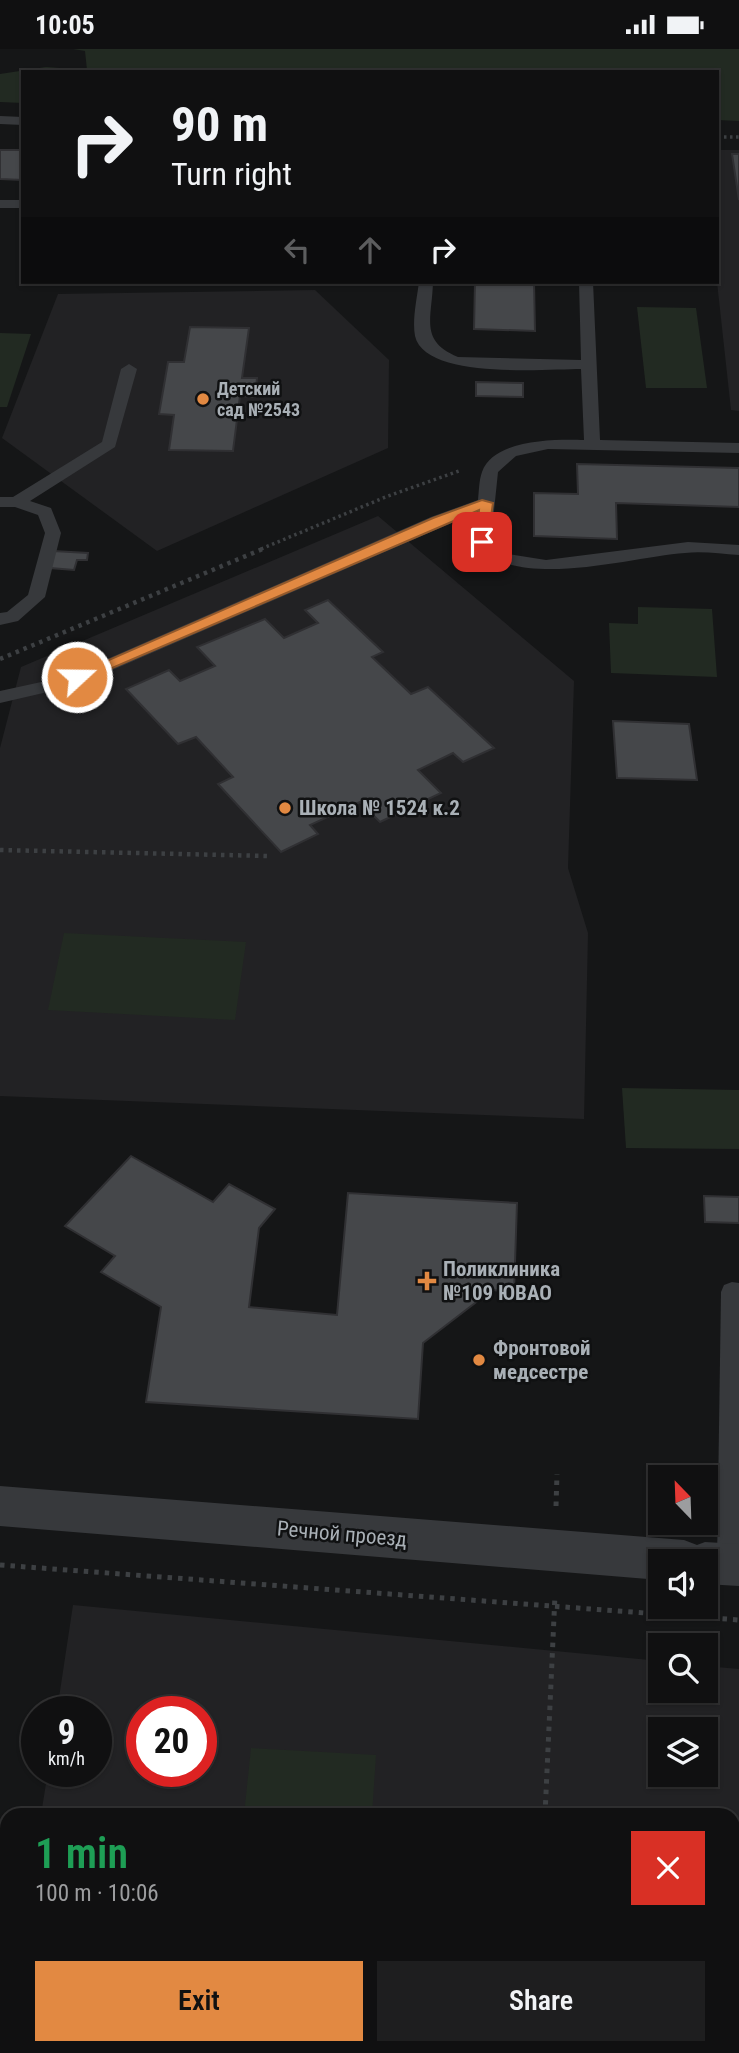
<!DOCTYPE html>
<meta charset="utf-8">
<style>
body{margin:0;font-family:"Roboto Condensed",sans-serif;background:#1e1e1f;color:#f1f3f6;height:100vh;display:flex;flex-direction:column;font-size:26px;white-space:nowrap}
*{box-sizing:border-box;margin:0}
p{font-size:23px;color:#9c9d9f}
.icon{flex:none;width:38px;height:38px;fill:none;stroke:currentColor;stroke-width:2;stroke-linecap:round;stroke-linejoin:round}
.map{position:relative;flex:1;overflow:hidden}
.drawer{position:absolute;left:0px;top:1759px;width:740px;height:247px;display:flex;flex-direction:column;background:#101011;border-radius:21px 21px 0 0;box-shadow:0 2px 5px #0004,0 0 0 2px #303031}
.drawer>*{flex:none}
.guide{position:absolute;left:21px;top:21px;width:698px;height:214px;border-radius:0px;box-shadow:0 2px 5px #0004,0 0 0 2px #303031;background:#101011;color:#f1f3f6;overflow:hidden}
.needle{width:46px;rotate:337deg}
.tools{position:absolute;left:648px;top:1416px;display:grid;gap:14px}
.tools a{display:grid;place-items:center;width:70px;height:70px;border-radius:0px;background:#101011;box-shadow:0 2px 5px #0004,0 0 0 2px #303031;font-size:35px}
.speed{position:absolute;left:21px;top:1647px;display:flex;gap:14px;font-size:35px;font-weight:700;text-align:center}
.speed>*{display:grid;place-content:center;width:91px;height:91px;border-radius:50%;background:#101011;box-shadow:0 2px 5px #0004,0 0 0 2px #303031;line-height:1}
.speed small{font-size:18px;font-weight:400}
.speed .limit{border:10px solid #d22;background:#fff;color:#111}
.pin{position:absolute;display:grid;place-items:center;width:60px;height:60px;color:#fff;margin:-30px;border-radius:14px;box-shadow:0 4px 10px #0006}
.me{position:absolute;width:77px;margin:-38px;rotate:69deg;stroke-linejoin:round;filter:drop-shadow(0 0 5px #0008)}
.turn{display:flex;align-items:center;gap:24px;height:147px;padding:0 35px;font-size:32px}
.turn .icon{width:91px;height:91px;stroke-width:2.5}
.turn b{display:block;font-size:49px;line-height:60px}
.lanes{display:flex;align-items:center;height:66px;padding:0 35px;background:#0003;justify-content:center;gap:35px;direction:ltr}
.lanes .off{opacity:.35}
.round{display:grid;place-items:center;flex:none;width:74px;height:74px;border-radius:0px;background:#1e1e1f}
.overview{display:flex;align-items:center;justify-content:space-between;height:119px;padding:0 35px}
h1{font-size:42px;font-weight:600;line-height:52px;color:#1e9e55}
.action{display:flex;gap:14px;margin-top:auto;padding:14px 35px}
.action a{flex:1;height:80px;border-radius:0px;background:#e28942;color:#111;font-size:28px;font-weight:600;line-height:80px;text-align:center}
.action a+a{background:#1e1e1f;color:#f1f3f6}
.status{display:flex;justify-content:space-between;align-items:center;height:49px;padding:0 35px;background:#101011;direction:ltr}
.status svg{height:19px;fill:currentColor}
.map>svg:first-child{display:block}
.built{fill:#222224;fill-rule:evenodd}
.green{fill:#222a22}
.building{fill:#45474a;stroke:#303033;stroke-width:2}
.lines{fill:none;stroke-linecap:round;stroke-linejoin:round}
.path-far2{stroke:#3d4043;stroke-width:3.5;stroke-dasharray:2.5 3.5;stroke-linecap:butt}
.path-far1{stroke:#3d4043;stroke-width:4.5;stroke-dasharray:3.5 5;stroke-linecap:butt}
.path{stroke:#3d4043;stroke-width:5;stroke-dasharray:4.5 6;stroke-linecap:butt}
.lane{fill:#37393c;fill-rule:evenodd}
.street{fill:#37393c;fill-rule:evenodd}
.route{fill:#e28942;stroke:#93592b;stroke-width:2}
.poi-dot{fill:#e28942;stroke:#101112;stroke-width:2.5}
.labels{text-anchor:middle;stroke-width:5;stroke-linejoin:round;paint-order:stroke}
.far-poi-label{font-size:18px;font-weight:bold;fill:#a9b0b6;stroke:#101112;text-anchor:start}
.poi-label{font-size:21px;font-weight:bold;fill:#a9b0b6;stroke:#101112;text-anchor:start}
.street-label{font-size:21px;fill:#a9b0b6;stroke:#101112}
</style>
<div class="status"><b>10:05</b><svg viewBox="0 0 49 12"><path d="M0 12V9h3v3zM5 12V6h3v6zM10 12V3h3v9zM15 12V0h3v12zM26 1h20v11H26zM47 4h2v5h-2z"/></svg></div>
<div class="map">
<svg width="739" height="2004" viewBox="0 0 739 2004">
<rect width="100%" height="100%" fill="#151617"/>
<!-- built -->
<g class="built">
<path d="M718,101H739V362L731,361L717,233Z"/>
<path d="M315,241L389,311L388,399L157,502L2,389L58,245Z"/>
<path d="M378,467L574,632L568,819L588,884L584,1070L0,1047V699L21,618Z"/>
<path d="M73,1556L660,1612V1642H705V1617L739,1620V2004H4L7,1985V1998H733V1766H41L48,1722H96V1662H57ZM142,1662H201V1722H142ZM660,1680H705V1726H660Z"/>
</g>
<!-- green -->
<g class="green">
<path d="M73,0H739V72L718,71V23H23V54L0,53V25L46,18L87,21L85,2Z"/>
<path d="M637,258L696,259L707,339H646Z"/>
<path d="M0,284L31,285L7,358H0Z"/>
<path d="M638,558L712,560L717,628L611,624L609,574L638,575Z"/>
<path d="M64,884L246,893L235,971L48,961Z"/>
<path d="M622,1039L739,1041V1100L626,1099Z"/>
<path d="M251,1699L376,1706L372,1766H244Z"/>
</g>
<!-- building -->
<g class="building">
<path d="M0,101H23V131L0,130Z"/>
<path d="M732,105H739V151Z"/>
<path d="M475,233H534L535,282L474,280Z"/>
<path d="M190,278L249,279L242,329H257L255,348L240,347L233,402L169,401L174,366L159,365L168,313H184Z"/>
<path d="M476,333L523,334V348L476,347Z"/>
<path d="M577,415L739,419V458L616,454L617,490L534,487V444L578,445Z"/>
<path d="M53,502L88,504L87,511H77L74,521L50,519Z"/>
<path d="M328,551L383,603L372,608L411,645L428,638L494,699L463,713L453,704L418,721L441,744L380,773L360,753L310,776L318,785L281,803L218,735L233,728L196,688L178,695L126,640L169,621L180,632L215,617L197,598L265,570L284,589L318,574L305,561Z"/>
<path d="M613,672L689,675L697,731L617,729Z"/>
<path d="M131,1107L213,1153L229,1135L275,1160L259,1179L249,1258L337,1266L348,1144L517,1154L514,1243L492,1241L423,1294L418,1370L146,1353L161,1258L101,1223L115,1207L65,1177Z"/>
<path d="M704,1147L739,1148V1174L705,1173Z"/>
<path d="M733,1931L739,1938V2004H646L642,1998H733Z"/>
</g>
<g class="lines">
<!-- path-far2 -->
<g class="path-far2">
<path d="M718,88H739"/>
<path d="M261,500L388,447L459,422"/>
</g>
<!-- path-far1 -->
<g class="path-far1">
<path d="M0,610L265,499"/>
<path d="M0,801L269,807"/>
</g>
<!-- path -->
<g class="path">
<path d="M556,1457L557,1425"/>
<path d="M0,1516L739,1571"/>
<path d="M545,1766L555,1546"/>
</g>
<!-- lane -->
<g class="lane">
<path d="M0,67L23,68V76L0,75Z"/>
<rect x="0" y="151" width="23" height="8"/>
<path d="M419,233H433C432,270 419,292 458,308L581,311L579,233H593L600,391L739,394V404L548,400L516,407L498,423L491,491L508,505L546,511L688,493L739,496V506C721,505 703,502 685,504C630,508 512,544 474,493L477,463L101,626L65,639L0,654V642L55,630L89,618L431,468L478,451C479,442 479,431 482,423C493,390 556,390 584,391L581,320C546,320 425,331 415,287C412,271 417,249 419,233Z"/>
<path d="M129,315L137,320L115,398L30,452L51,459L61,484L45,548L18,572L0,576V564L7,563L28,546L45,484L38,466L15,458H0V448H13L102,393L121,320Z"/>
<path d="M732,1233L739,1234V1523L730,1526L721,1523L717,1515L721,1243L724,1236Z"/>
</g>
<!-- street -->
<path class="street" d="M0,1437L684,1491L697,1496L705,1493L739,1495V1537L705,1535V1512H660V1531L0,1477Z"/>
</g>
<!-- route -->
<path class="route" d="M482,451L493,454L487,496L476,493L479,461L82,632H72L70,628L433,469Z"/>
<!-- markers -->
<g class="poi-dot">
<circle cx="203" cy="350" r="7"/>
<circle cx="285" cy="759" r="7"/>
<path d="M423.5 1221.5h7v7h7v7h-7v7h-7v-7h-7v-7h7z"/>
<circle cx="479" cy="1311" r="7"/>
</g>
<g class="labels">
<!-- far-poi labels -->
<g class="far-poi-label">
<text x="217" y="346">Детский<tspan x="217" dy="21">сад №2543</tspan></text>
</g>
<!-- poi labels -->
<g class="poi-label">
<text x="299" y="766">Школа № 1524 к.2</text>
<text x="443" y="1227">Поликлиника<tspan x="443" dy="24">№109 ЮВАО</tspan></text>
<text x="493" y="1306">Фронтовой<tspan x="493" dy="24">медсестре</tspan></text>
</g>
<!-- street labels -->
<g class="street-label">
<text transform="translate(342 1485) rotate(5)" y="7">Речной проезд</text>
</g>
</g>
</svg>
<div class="tools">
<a><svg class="needle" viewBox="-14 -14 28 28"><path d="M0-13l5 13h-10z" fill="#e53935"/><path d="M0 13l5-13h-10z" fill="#9c9d9f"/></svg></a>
<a><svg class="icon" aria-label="sound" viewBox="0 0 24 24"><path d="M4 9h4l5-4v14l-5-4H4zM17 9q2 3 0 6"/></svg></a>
<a><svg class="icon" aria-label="search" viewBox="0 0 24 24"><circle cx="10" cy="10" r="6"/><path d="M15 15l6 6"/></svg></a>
<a><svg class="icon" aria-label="layers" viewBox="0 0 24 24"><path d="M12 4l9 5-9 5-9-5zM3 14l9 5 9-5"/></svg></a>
</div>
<div class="speed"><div>9<small>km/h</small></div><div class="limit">20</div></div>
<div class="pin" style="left:482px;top:493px;background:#d93025"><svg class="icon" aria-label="arrive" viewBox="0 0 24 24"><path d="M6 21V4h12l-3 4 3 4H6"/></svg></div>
<svg class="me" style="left:77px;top:628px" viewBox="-20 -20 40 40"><circle r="17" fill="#e28942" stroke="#fff" stroke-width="3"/><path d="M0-11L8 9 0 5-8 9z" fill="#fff"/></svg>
<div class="guide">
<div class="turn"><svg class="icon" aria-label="right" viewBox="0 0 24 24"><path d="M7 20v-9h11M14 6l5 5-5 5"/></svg><div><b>90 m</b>Turn right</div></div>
<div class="lanes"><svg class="icon off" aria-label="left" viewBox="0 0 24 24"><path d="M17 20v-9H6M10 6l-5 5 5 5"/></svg><svg class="icon off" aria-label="ahead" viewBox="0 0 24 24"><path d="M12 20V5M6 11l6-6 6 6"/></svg><svg class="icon" aria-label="right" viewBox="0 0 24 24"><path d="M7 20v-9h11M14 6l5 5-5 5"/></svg></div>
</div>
<section class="drawer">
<div class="overview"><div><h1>1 min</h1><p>100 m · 10:06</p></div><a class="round" style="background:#d93025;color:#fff"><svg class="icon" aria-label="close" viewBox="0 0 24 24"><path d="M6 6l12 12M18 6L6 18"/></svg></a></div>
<div class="action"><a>Exit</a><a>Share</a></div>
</section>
</div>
